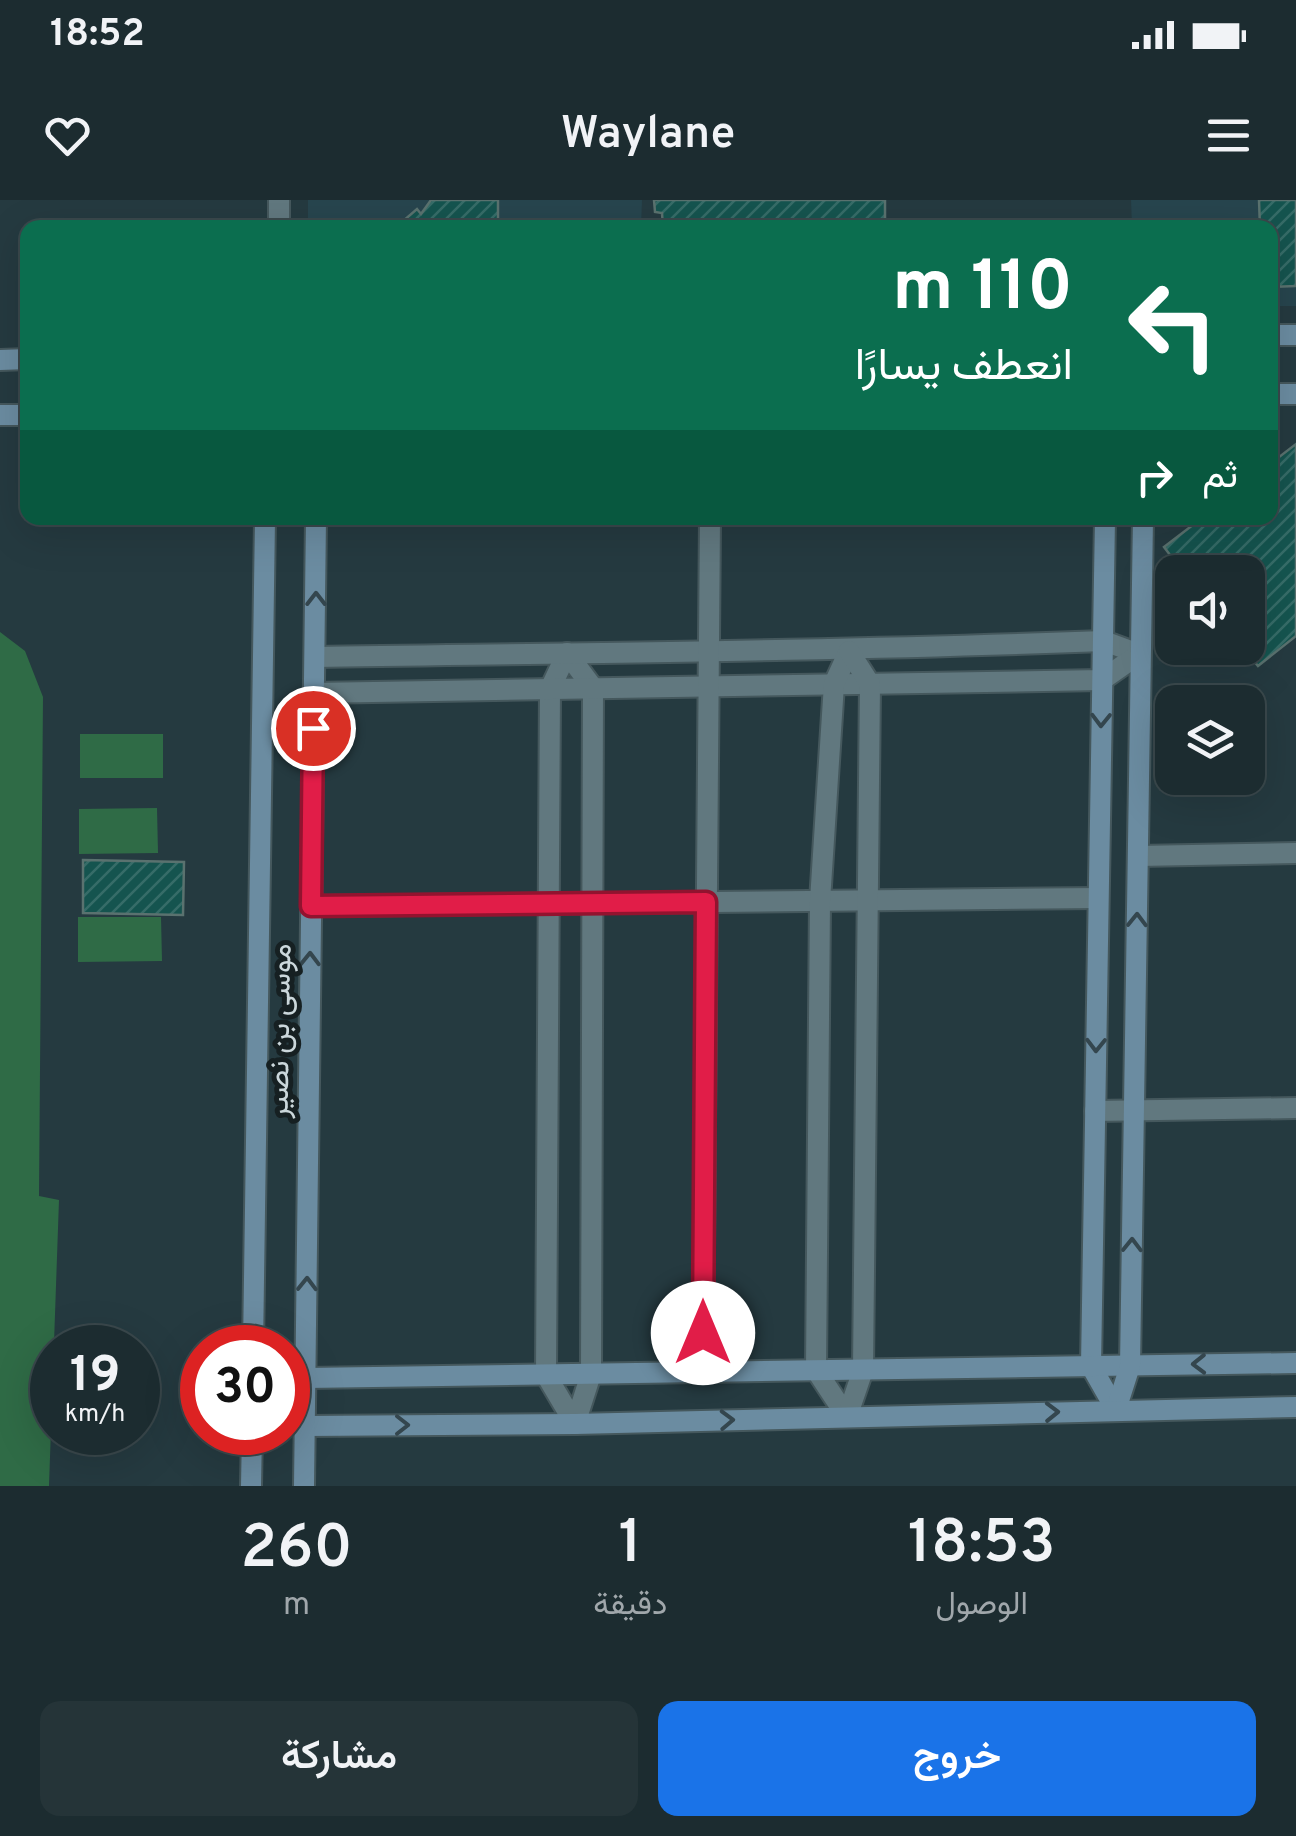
<!DOCTYPE html>
<html lang="ar">
<meta charset="utf-8">
<style>
body{margin:0;font-family:Overpass,Vazirmatn,sans-serif;background:#253438;color:#f1f3f6;direction:rtl;height:100vh;display:flex;flex-direction:column;font-size:38px;white-space:nowrap}
*{box-sizing:border-box;margin:0}
p{font-size:32px;color:#a0a7ab}
.icon{flex:none;width:55px;height:55px;fill:none;stroke:currentColor;stroke-width:2;stroke-linecap:round;stroke-linejoin:round}
.map{position:relative;height:1286px;overflow:hidden;direction:ltr}
.panel{display:flex;flex-direction:column;background:#1c2c30;flex:1}
.panel>*{flex:none}
.guide{position:absolute;left:20px;top:20px;width:1258px;height:305px;border-radius:20px;box-shadow:0 10px 40px #0002,0 0 0 2px #3a484c;direction:rtl;background:#0b6e4f;color:#fff;overflow:hidden}
.fabs{position:absolute;left:1155px;top:355px;display:grid;gap:20px}
.fabs a{display:grid;place-items:center;width:110px;height:110px;border-radius:20px;background:#1c2c30;box-shadow:0 10px 40px #0002,0 0 0 2px #3a484c;font-size:50px}
.speed{position:absolute;left:30px;top:1125px;display:flex;gap:20px;font-size:50px;font-weight:700;text-align:center}
.speed>*{display:grid;place-content:center;width:130px;height:130px;border-radius:50%;background:#1c2c30;box-shadow:0 10px 40px #0002,0 0 0 2px #3a484c;line-height:1}
.speed small{font-size:25px;font-weight:400}
.speed .limit{border:15px solid #d22;background:#fff;color:#111}
.pin{position:absolute;display:grid;place-items:center;width:85px;height:85px;color:#fff;margin:-42px;border:5px solid #fff;border-radius:50%;box-shadow:0 2px 10px #0007}
.me{position:absolute;width:110px;margin:-55px;rotate:0deg;stroke-linejoin:round;filter:drop-shadow(0 0 8px #0008)}
.turn{display:flex;align-items:center;gap:35px;height:210px;padding:0 40px;font-size:45px}
.turn .icon{width:130px;height:130px;stroke-width:2.5}
.turn b{display:block;font-size:70px;line-height:85px}
.then{display:flex;align-items:center;height:95px;padding:0 40px;background:#0003;gap:20px;font-size:38px}
.eta{display:flex;justify-content:space-evenly;align-items:center;height:170px;text-align:center}
.eta b{font-size:60px;font-weight:600;line-height:70px}
.cta{display:flex;gap:20px;margin-top:auto;padding:20px 40px}
.cta a{flex:1;height:115px;border-radius:20px;background:#1a73e8;color:#fff;font-size:40px;font-weight:600;line-height:115px;text-align:center}
.cta a+a{background:#253438;color:#f1f3f6}
.status{display:flex;justify-content:space-between;align-items:center;height:70px;padding:0 50px;background:#1c2c30;direction:ltr}
.status svg{height:28px;fill:currentColor}
header{display:flex;justify-content:space-between;align-items:center;height:130px;padding:0 40px;background:#1c2c30;font-size:45px;font-weight:600}
.map>svg:first-child{display:block}
.built{fill:#27454e}
.park{fill:#2f6b46}
.building{fill:url(#building-hatch);stroke:#5a726f;stroke-width:2.5}
.lines{fill:none;stroke-linecap:round;stroke-linejoin:round}
.street-casing{stroke:#45585d;stroke-width:24}
.secondary-casing{stroke:#45585d;stroke-width:24}
.street{stroke:#61787f;stroke-width:20}
.secondary{stroke:#6b8ca1;stroke-width:20}
.oneway{stroke:#34464e}
.route-casing{stroke:#92132f;stroke-width:25}
.route{stroke:#e11d48;stroke-width:18}
.labels{text-anchor:middle;stroke-width:10;stroke-linejoin:round;paint-order:stroke}
.street-label{font-size:30px;fill:#cbd7db;stroke:#162022}
</style>
<div class="status"><b>18:52</b><svg viewBox="0 0 49 12"><path d="M0 12V9h3v3zM5 12V6h3v6zM10 12V3h3v9zM15 12V0h3v12zM26 1h20v11H26zM47 4h2v5h-2z"/></svg></div>
<header><svg class="icon" aria-label="menu" viewBox="0 0 24 24"><path d="M4 6h16M4 12h16M4 18h16"/></svg>Waylane<svg class="icon" aria-label="heart" viewBox="0 0 24 24"><path d="M12 20l-8-8c-3-5 5-10 8-4 3-6 11-1 8 4z"/></svg></header>
<div class="map">
<svg width="1296" height="1286" viewBox="0 0 1296 1286">
<defs>
<pattern id="building-hatch" width="6" height="6" patternUnits="userSpaceOnUse" patternTransform="scale(2.5)"><rect width="6" height="6" fill="#15544f"/><path d="M-1 1l2-2M0 6l6-6M5 7l2-2" fill="none" stroke="#366c68"/></pattern>
</defs>
<rect width="100%" height="100%" fill="#253a40"/>
<!-- built -->
<g class="built">
<path d="M308,0H642L641,27L308,28Z"/>
<path d="M1131,0H1296V106H1270V28L1132,27Z"/>
</g>
<!-- park -->
<g class="park">
<path d="M0,432L25,451L43,497L39,996L59,1000L49,1286H0Z"/>
<rect x="80" y="534" width="83" height="44"/>
<path d="M157,608L158,653L79,654V609Z"/>
<path d="M78,717H161L162,761L78,762Z"/>
</g>
<!-- building -->
<g class="building">
<path d="M431,0H498V28H395L417,9L421,14Z"/>
<path d="M654,0H885V28H663L662,13L655,12Z"/>
<path d="M1259,0H1296V86L1270,87V28H1260Z"/>
<path d="M1296,244V436L1258,466L1243,448H1248V372H1183L1164,347L1202,318H1270V264Z"/>
<path d="M83,660L184,662L183,715L83,713Z"/>
</g>
<g class="lines">
<!-- street casing -->
<g class="street-casing">
<g id="street">
<path d="M279,0V28"/>
<path d="M567,453L593,488L591,1174L575,1224L546,1175L550,489Z"/>
<path d="M315,457C578,453 841,451 1104,441L1139,454"/>
<path d="M313,493L1102,480L1139,454"/>
<path d="M1138,656L1296,653"/>
<path d="M311,706L1098,698"/>
<path d="M1095,911L1296,908"/>
<path d="M703,1172L710,318"/>
<path d="M847,1217L816,1170L820,701L834,484L849,451"/>
<path d="M847,1217L863,1170L870,484L849,451"/>
</g>
</g>
<!-- secondary casing -->
<g class="secondary-casing">
<g id="secondary">
<path d="M1270,135H1296"/>
<path d="M0,160L28,159"/>
<path d="M1270,194H1296"/>
<path d="M0,215H28"/>
<path d="M1105,318L1091,1166L1116,1210"/>
<path d="M253,1148L265,318"/>
<path d="M306,1178L1296,1163"/>
<path d="M1116,1210L1130,1166L1143,318"/>
<path d="M305,1226L575,1224L1296,1207"/>
<path d="M251,1286L252,1232"/>
<path d="M304,1286L316,318"/>
</g>
</g>
<!-- street -->
<use href="#street" class="street"/>
<!-- secondary -->
<use href="#secondary" class="secondary"/>
</g>
<!-- one-way arrows -->
<defs><path id="oneway-chevron" d="M-2-3.5L2.5 0L-2 3.5" fill="none" stroke-width="1.6" stroke-linecap="round" stroke-linejoin="round" transform="scale(2.5)"/></defs>
<g class="oneway">
<use href="#oneway-chevron" transform="translate(316 399) rotate(-90)"/>
<use href="#oneway-chevron" transform="translate(1101 520) rotate(91)"/>
<use href="#oneway-chevron" transform="translate(1137 720) rotate(-89)"/>
<use href="#oneway-chevron" transform="translate(310 759) rotate(-89)"/>
<use href="#oneway-chevron" transform="translate(1096 845) rotate(91)"/>
<use href="#oneway-chevron" transform="translate(1132 1045) rotate(-89)"/>
<use href="#oneway-chevron" transform="translate(307 1084) rotate(-89)"/>
<use href="#oneway-chevron" transform="translate(1199 1164) rotate(179)"/>
<use href="#oneway-chevron" transform="translate(1052 1212) rotate(-1)"/>
<use href="#oneway-chevron" transform="translate(727 1220) rotate(-2)"/>
<use href="#oneway-chevron" transform="translate(402 1225)"/>
</g>
<g class="lines">
<!-- route casing -->
<g class="route-casing">
<path id="route" d="M313,528L311,706L706,702L703,1133"/>
</g>
<!-- route -->
<use href="#route" class="route"/>
</g>
<g class="labels">
<!-- street labels -->
<g class="street-label">
<text transform="translate(279 831) rotate(-89)" y="10">موسى بن نصير</text>
</g>
</g>
</svg>
<div class="fabs">
<a><svg class="icon" aria-label="sound" viewBox="0 0 24 24"><path d="M4 9h4l5-4v14l-5-4H4zM17 9q2 3 0 6"/></svg></a>
<a><svg class="icon" aria-label="layers" viewBox="0 0 24 24"><path d="M12 4l9 5-9 5-9-5zM3 14l9 5 9-5"/></svg></a>
</div>
<div class="speed"><div>19<small>km/h</small></div><div class="limit">30</div></div>
<div class="pin" style="left:313px;top:528px;background:#d93025"><svg class="icon" aria-label="arrive" viewBox="0 0 24 24"><path d="M6 21V4h12l-3 4 3 4H6"/></svg></div>
<svg class="me" style="left:703px;top:1133px" viewBox="-20 -20 40 40"><circle r="19" fill="#fff"/><path d="M0-13L10 11 0 6-10 11z" fill="#e11d48"/></svg>
<div class="guide">
<div class="turn"><svg class="icon" aria-label="left" viewBox="0 0 24 24"><path d="M17 20v-9H6M10 6l-5 5 5 5"/></svg><div><b>110 m</b>انعطف يسارًا</div></div>
<div class="then">ثم<svg class="icon" aria-label="right" viewBox="0 0 24 24"><path d="M7 20v-9h11M14 6l5 5-5 5"/></svg></div>
</div>
</div>
<section class="panel">
<div class="eta">
<div><b>18:53</b><p>الوصول</p></div>
<div><b>1</b><p>دقيقة</p></div>
<div><b>260</b><p>m</p></div>
</div>
<div class="cta"><a>خروج</a><a>مشاركة</a></div>
</section>
